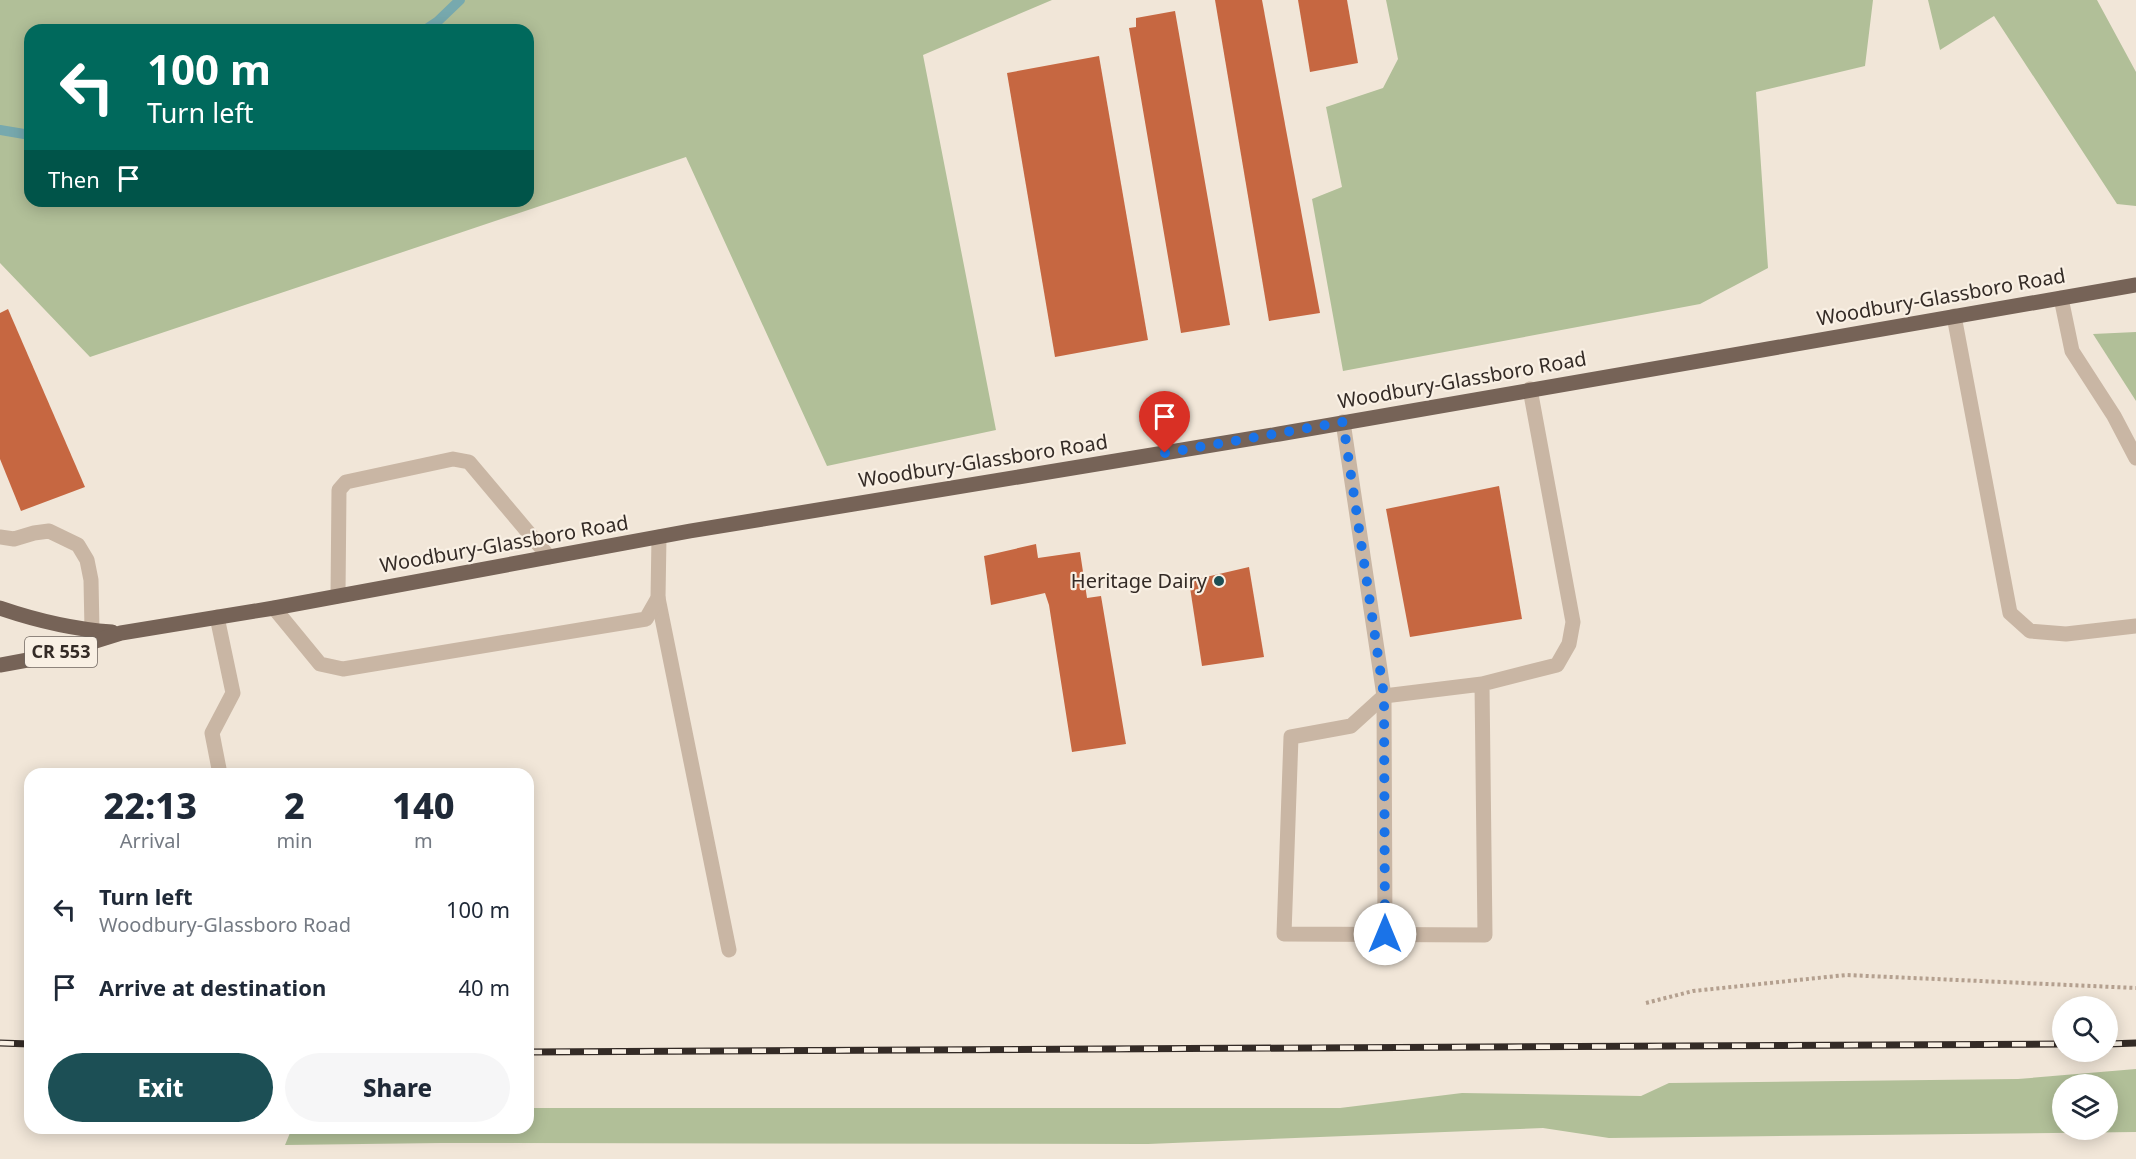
<!DOCTYPE html>
<style>
body{margin:0;font-family:"Noto Sans",sans-serif;background:#f6f6f7;color:#1f2937;height:100vh;display:flex;flex-direction:column;font-size:22px;white-space:nowrap}
*{box-sizing:border-box;margin:0}
p{font-size:20px;color:#747a83}
.icon{flex:none;width:33px;height:33px;fill:none;stroke:currentColor;stroke-width:2;stroke-linecap:round;stroke-linejoin:round}
.map{position:relative;flex:1;overflow:hidden}
.drawer{position:absolute;left:24px;top:768px;width:510px;height:366px;display:flex;flex-direction:column;background:#fff;border-radius:18px;box-shadow:0 3px 15px #0003}
.drawer>*{flex:none}
.banner{position:absolute;left:24px;top:24px;width:510px;height:183px;border-radius:18px;box-shadow:0 3px 15px #0003;background:#00695c;color:#fff;overflow:hidden}
.buttons{position:absolute;left:2052px;top:996px;display:grid;gap:12px}
.buttons a{display:grid;place-items:center;width:66px;height:66px;border-radius:50%;background:#fff;box-shadow:0 3px 15px #0003;font-size:30px}
.pin{position:absolute;display:grid;place-items:center;width:51px;height:51px;color:#fff;margin:-62px -26px;border-radius:50% 50% 50% 0;rotate:-45deg;box-shadow:0 0 6px #0007}
.pin .icon{rotate:45deg}
.me{position:absolute;width:66px;margin:-33px;rotate:0deg;stroke-linejoin:round;filter:drop-shadow(0 0 4px #0008)}
.turn{display:flex;align-items:center;gap:21px;height:126px;padding:0 24px;font-size:27px}
.turn .icon{width:78px;height:78px;stroke-width:2.5}
.turn b{display:block;font-size:42px;line-height:51px}
.then{display:flex;align-items:center;height:57px;padding:0 24px;background:#0003;gap:12px;font-size:22px}
.eta{display:flex;justify-content:space-evenly;align-items:center;height:102px;text-align:center}
.eta b{font-size:36px;font-weight:800;line-height:42px}
.cta{display:flex;gap:12px;margin-top:auto;padding:12px 24px}
.cta a{flex:1;height:69px;border-radius:36px;background:#1c4f55;color:#fff;font-size:24px;font-weight:800;line-height:69px;text-align:center}
.cta a+a{background:#f6f6f7;color:#1f2937}
ul{padding:0;list-style:none}
li{display:flex;align-items:center;gap:18px;height:78px;padding:0 24px}
li div{flex:1}
li b{display:block;font-size:22px}
li em{font-style:normal}
.map>svg:first-child{display:block}
.green{fill:#b1bf98;fill-rule:evenodd}
.lines{fill:none;stroke-linecap:round;stroke-linejoin:round}
.stream{stroke:#77a9ae;stroke-width:10}
.building{fill:#c66741}
.path{stroke:#b4a08f;stroke-width:4;stroke-dasharray:3 3;stroke-linecap:butt}
.minor{stroke:#c9b6a4;stroke-width:15}
.major{stroke:#766357;stroke-width:15}
.rail-casing{stroke:#342b26;stroke-width:7}
.rail{stroke:#f9f0e4;stroke-width:4.5;stroke-dasharray:14;stroke-linecap:butt}
.route{stroke:#1a73e8;stroke-width:10;stroke-dasharray:0 18}
.poi-dot{fill:#1c4f55;stroke:#f9f0e4;stroke-width:2}
.labels{text-anchor:middle;stroke-width:4.5;stroke-linejoin:round;paint-order:stroke}
.shield{fill:#f9f0e4;stroke:#6f665f;stroke-width:1.5}
.shield-label{font-size:18px;font-weight:bold;fill:#342b26}
.street-label{font-size:20px;fill:#342b26;stroke:#f9f0e4}
.poi-label{font-size:20px;fill:#342b26;stroke:#f9f0e4;text-anchor:end}
</style>
<div class="map">
<svg width="2136" height="1159" viewBox="0 0 2136 1159">
<rect width="100%" height="100%" fill="#f1e6d8"/>
<!-- green -->
<g class="green">
<path d="M0,0H1052L923,55L996,430L827,466L686,157L90,357L0,263ZM30,30H528V201H30Z"/>
<path d="M1386,0H1873L1865,66L1756,92L1768,268L1700,304L1343,371L1312,199L1342,187L1326,107L1383,88L1398,59Z"/>
<path d="M1928,0H2097L2136,72V206L2117,204L1994,16L1940,50Z"/>
<path d="M2136,332V401L2093,334Z"/>
<path d="M2136,1069V1132L1609,1138L1543,1128L1148,1144L441,1143L285,1145L292,1128H528V1108H1340L1462,1093L1641,1096L1669,1083L2018,1079ZM2108,1084V1130H2062V1084Z"/>
</g>
<g class="lines">
<!-- stream -->
<g class="stream">
<path d="M425,30L437,22L460,0"/>
<path d="M0,130L30,135"/>
</g>
</g>
<!-- building -->
<g class="building">
<path d="M1215,0H1262L1320,313L1269,321Z"/>
<path d="M1298,0H1347L1358,63L1310,72Z"/>
<path d="M1175,11L1230,325L1181,333L1129,28L1136,27V18Z"/>
<path d="M1099,56L1148,340L1055,357L1007,73Z"/>
<path d="M8,309L85,487L21,511L0,459V313Z"/>
<path d="M1499,486L1522,619L1410,637L1386,509Z"/>
<path d="M1036,544L1038,558L1080,552L1087,598L1101,596L1126,744L1072,752L1049,605L1045,593L991,605L984,556Z"/>
<path d="M1249,567L1264,657L1202,666L1189,581Z"/>
</g>
<g class="lines">
<!-- path -->
<path class="path" d="M1646,1003L1693,991L1846,975L2136,988"/>
<!-- minor -->
<g class="minor">
<path d="M2061,298L2072,351L2114,416L2136,458"/>
<path d="M1954,316L2010,613L2030,631L2066,634L2136,626"/>
<path d="M1343,422L1384,696L1385,934"/>
<path d="M0,537L14,539L34,533L49,531L78,545L87,560L91,580L92,630"/>
<path d="M338,596L339,490L346,482L453,459L469,462L549,557"/>
<path d="M658,598L729,950"/>
<path d="M274,608L320,664L343,669L646,619L658,598L659,537"/>
<path d="M217,617L233,693L212,733L220,774"/>
<path d="M1482,684L1384,696L1351,726L1291,737L1284,934L1485,935L1482,684L1557,665L1569,644L1573,622L1530,389"/>
</g>
<!-- major -->
<g class="major">
<path d="M0,608C38,621 72,629 112,632"/>
<path d="M0,665L44,657L121,633L274,608L690,531L1279,434L2136,285"/>
</g>
<!-- rail casing -->
<g class="rail-casing">
<g id="rail">
<path d="M0,1043L30,1044"/>
<path d="M2108,1044L2136,1043"/>
<path d="M528,1052L2062,1044"/>
</g>
</g>
<!-- rail -->
<use href="#rail" class="rail"/>
</g>
<g class="lines">
<!-- route -->
<path class="route" d="M1165,453L1343,422L1384,696L1385,934"/>
</g>
<!-- markers -->
<circle class="poi-dot" cx="1219" cy="581" r="6"/>
<g class="labels">
<!-- shield labels -->
<rect class="shield" x="25" y="637" width="72" height="30" rx="4.5"/>
<g class="shield-label">
<text x="61" y="658">CR 553</text>
</g>
<!-- street labels -->
<g class="street-label">
<text transform="translate(1941 297) rotate(-10)" y="7">Woodbury-Glassboro Road</text>
<text transform="translate(1462 380) rotate(-10)" y="7">Woodbury-Glassboro Road</text>
<text transform="translate(983 461) rotate(-9)" y="7">Woodbury-Glassboro Road</text>
<text transform="translate(504 544) rotate(-10)" y="7">Woodbury-Glassboro Road</text>
</g>
<!-- poi labels -->
<g class="poi-label">
<text x="1207" y="588">Heritage Dairy</text>
</g>
</g>
</svg>
<div class="buttons">
<a><svg class="icon" aria-label="search" viewBox="0 0 24 24"><circle cx="10" cy="10" r="6"/><path d="M15 15l6 6"/></svg></a>
<a><svg class="icon" aria-label="layers" viewBox="0 0 24 24"><path d="M12 4l9 5-9 5-9-5zM3 14l9 5 9-5"/></svg></a>
</div>
<div class="pin" style="left:1165px;top:453px;background:#d93025"><svg class="icon" aria-label="arrive" viewBox="0 0 24 24"><path d="M6 21V4h12l-3 4 3 4H6"/></svg></div>
<svg class="me" style="left:1385px;top:934px" viewBox="-20 -20 40 40"><circle r="19" fill="#fff"/><path d="M0-13L10 11 0 6-10 11z" fill="#1a73e8"/></svg>
<div class="banner">
<div class="turn"><svg class="icon" aria-label="left" viewBox="0 0 24 24"><path d="M17 20v-9H6M10 6l-5 5 5 5"/></svg><div><b>100 m</b>Turn left</div></div>
<div class="then">Then<svg class="icon" aria-label="arrive" viewBox="0 0 24 24"><path d="M6 21V4h12l-3 4 3 4H6"/></svg></div>
</div>
<section class="drawer">
<div class="eta">
<div><b>22:13</b><p>Arrival</p></div>
<div><b>2</b><p>min</p></div>
<div><b>140</b><p>m</p></div>
</div>
<ul>
<li><svg class="icon" aria-label="left" viewBox="0 0 24 24"><path d="M17 20v-9H6M10 6l-5 5 5 5"/></svg><div><b>Turn left</b><p>Woodbury-Glassboro Road</p></div><em>100 m</em></li>
<li><svg class="icon" aria-label="arrive" viewBox="0 0 24 24"><path d="M6 21V4h12l-3 4 3 4H6"/></svg><div><b>Arrive at destination</b></div><em>40 m</em></li>
</ul>
<div class="cta"><a>Exit</a><a>Share</a></div>
</section>
</div>
